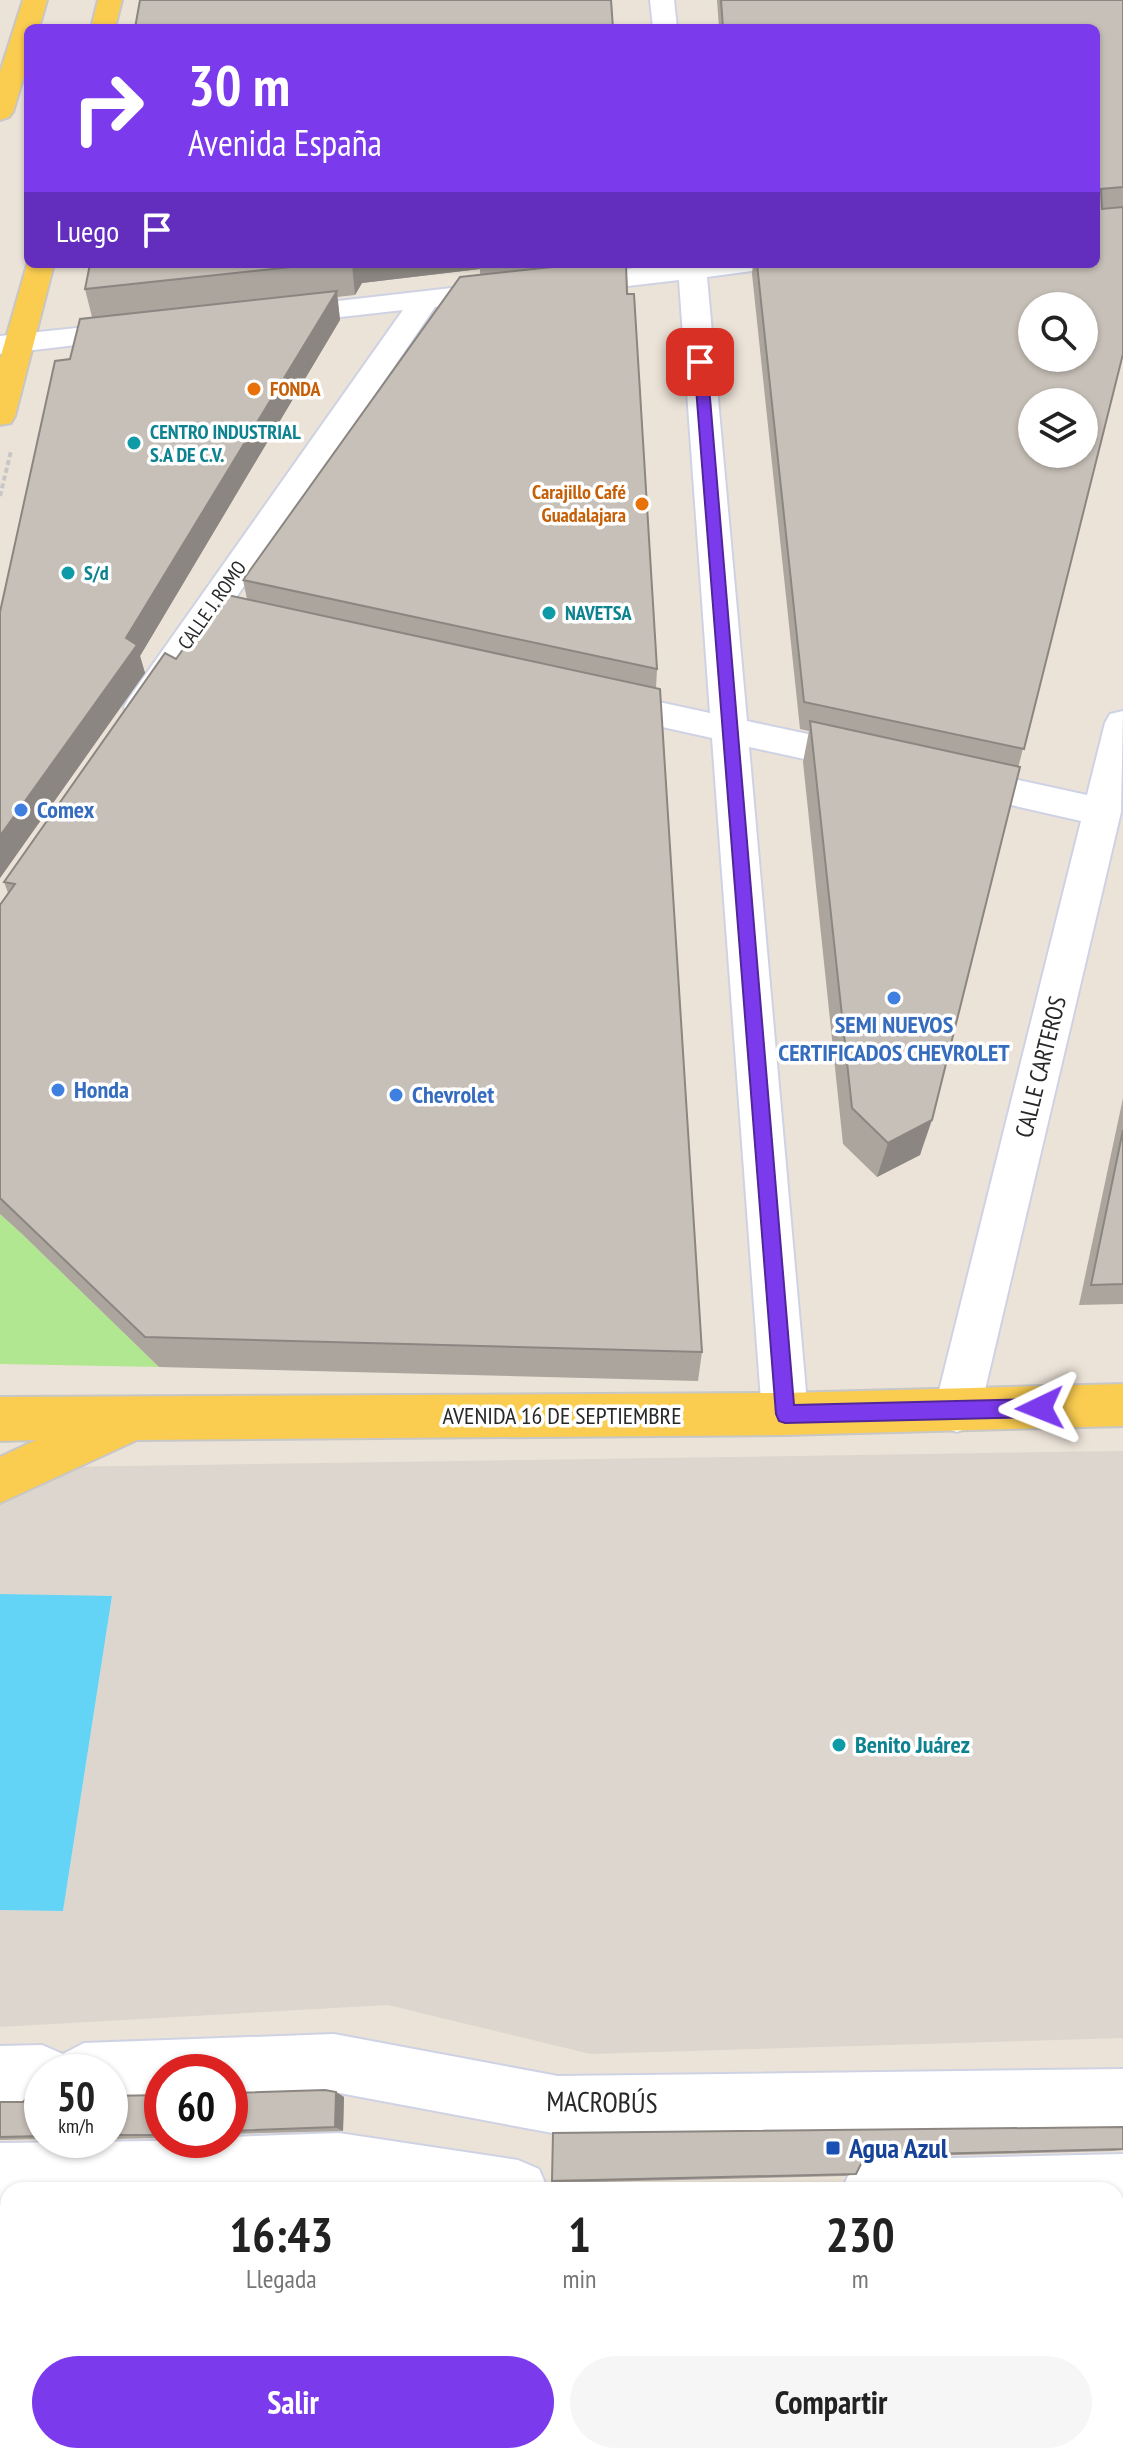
<!DOCTYPE html>
<html lang="es">
<meta charset="utf-8">
<style>
body{margin:0;font-family:"PT Sans Narrow",sans-serif;background:#f6f6f6;color:#222;height:100vh;display:flex;flex-direction:column;font-size:30px;white-space:nowrap}
*{box-sizing:border-box;margin:0}
p{font-size:26px;color:#767676}
.icon{flex:none;width:44px;height:44px;fill:none;stroke:currentColor;stroke-width:2;stroke-linecap:round;stroke-linejoin:round}
.map{position:relative;flex:1;overflow:hidden}
.panel{position:absolute;left:0px;top:2182px;width:1124px;height:282px;display:flex;flex-direction:column;background:#fff;border-radius:24px 24px 0 0;box-shadow:0 2px 6px #0004}
.panel>*{flex:none}
.guide{position:absolute;left:24px;top:24px;width:1076px;height:244px;border-radius:12px;box-shadow:0 2px 6px #0004;background:#7c3aed;color:#fff;overflow:hidden}
.controls{position:absolute;left:1018px;top:292px;display:grid;gap:16px}
.controls a{display:grid;place-items:center;width:80px;height:80px;border-radius:50%;background:#fff;box-shadow:0 2px 6px #0004;font-size:40px}
.speed{position:absolute;left:24px;top:2054px;display:flex;gap:16px;font-size:40px;font-weight:700;text-align:center}
.speed>*{display:grid;place-content:center;width:104px;height:104px;border-radius:50%;background:#fff;box-shadow:0 2px 6px #0004;line-height:1}
.speed small{font-size:20px;font-weight:400}
.speed .limit{border:12px solid #d22;background:#fff;color:#111}
.pin{position:absolute;display:grid;place-items:center;width:68px;height:68px;color:#fff;margin:-34px;border-radius:16px;box-shadow:0 4px 12px #0006}
.me{position:absolute;width:88px;margin:-44px;rotate:268deg;stroke-linejoin:round;filter:drop-shadow(0 0 6px #0008)}
.turn{display:flex;align-items:center;gap:28px;height:168px;padding:0 32px;font-size:36px}
.turn .icon{width:104px;height:104px;stroke-width:2.5}
.turn b{display:block;font-size:56px;line-height:68px}
.then{display:flex;align-items:center;height:76px;padding:0 32px;background:#0003;gap:16px;font-size:30px}
.eta{display:flex;justify-content:space-evenly;align-items:center;height:136px;text-align:center}
.eta b{font-size:48px;font-weight:800;line-height:56px}
.button{display:flex;gap:16px;margin-top:auto;padding:16px 32px}
.button a{flex:1;height:92px;border-radius:48px;background:#7c3aed;color:#fff;font-size:32px;font-weight:800;line-height:92px;text-align:center}
.button a+a{background:#f6f6f6;color:#222}
.map>svg:first-child{display:block}
.green{fill:#b1e790}
.plaza{fill:#dcd6cf}
.water{fill:#63d4f6}
.lines{fill:none;stroke-linecap:round;stroke-linejoin:round}
.minor-casing{stroke:#ced2e3;stroke-width:4}
.major-casing{stroke:#c7c7c7;stroke-width:4}
.path{stroke:#c7c7c7;stroke-width:4;stroke-dasharray:5 3;stroke-linecap:butt}
.minor{fill:#fff;fill-rule:evenodd}
.major{fill:#facc50;fill-rule:evenodd}
.wall{fill:#aba59e}
.shaded-wall{fill:#8b8681}
.building{fill:#c7c0b8;stroke:#8b8681;stroke-width:2;fill-rule:evenodd}
.route{fill:#7c3aed;stroke:#51269a;stroke-width:2}
.food-dot{fill:#e8710a;stroke:#fff;stroke-width:3}
.culture-dot{fill:#0f9aa8;stroke:#fff;stroke-width:3}
.shop-dot{fill:#3f7fe0;stroke:#fff;stroke-width:3}
.transit-dot{fill:#1a4fb4;stroke:#fff;stroke-width:3}
.labels{text-anchor:middle;stroke-width:7;stroke-linejoin:round;paint-order:stroke}
.far-food-label{font-size:20px;font-weight:bold;fill:#c56008;stroke:#fff;text-anchor:start}
.far-culture-label{font-size:20px;font-weight:bold;fill:#0d838f;stroke:#fff;text-anchor:start}
.far-street-label{font-size:20px;fill:#282828;stroke:#fff}
.shop-label{font-size:24px;font-weight:bold;fill:#366cbe;stroke:#fff;text-anchor:start}
.street-label{font-size:24px;fill:#282828;stroke:#fff}
.culture-label{font-size:24px;font-weight:bold;fill:#0d838f;stroke:#fff;text-anchor:start}
.near-street-label{font-size:28px;fill:#282828;stroke:#fff}
.near-transit-label{font-size:28px;font-weight:bold;fill:#164399;stroke:#fff;text-anchor:start}
</style>
<div class="map">
<svg width="1123" height="2463" viewBox="0 0 1123 2463">
<rect width="100%" height="100%" fill="#ece3d8"/>
<!-- green -->
<path class="green" d="M0,1214L21,1233L159,1367L0,1364Z"/>
<!-- plaza -->
<path class="plaza" d="M1123,1451V2038L590,2054L388,2005L0,2027V1910L63,1911L112,1597L0,1594V1495L58,1467Z"/>
<!-- water -->
<path class="water" d="M0,1594L112,1596L63,1911L0,1910Z"/>
<g class="lines">
<!-- minor casing -->
<g class="minor-casing">
<g id="minor">
<path d="M650,0H674L677,28H653Z"/>
<path d="M672,264H763L759,270L707,277L747,721L864,746L877,750L882,759L877,768L864,772L749,747L808,1414L802,1429L785,1435L768,1429L762,1414L712,738L590,711L585,702L590,693L603,690L710,713L679,280L568,293L558,290L554,284L558,278L568,275Z"/>
<path d="M504,282L514,285L518,291L514,297L435,307L155,716L142,719L129,716L124,707L129,698L403,310L278,324L268,321L263,315L268,309Z"/>
<path d="M134,322L144,325L149,331L144,337L0,354V336Z"/>
<path d="M1123,711L1121,812L980,1411L974,1426L957,1432L940,1426L934,1411L1081,821L954,792L941,788L936,779L941,770L954,766L1087,795L1105,723L1110,714Z"/>
<path d="M334,2034L558,2076L1123,2069V2127L558,2134L334,2092L230,2095V2072H162V2098L110,2100V2072H42V2103L0,2104V2046L42,2045L63,2054L84,2043Z"/>
<path d="M339,2133L518,2160L539,2169L548,2190H8V2202L0,2203V2143L230,2140V2137Z"/>
<path d="M1123,2154V2214H1116V2190H842L851,2169L872,2160Z"/>
<path d="M792,2456H856L857,2463H793Z"/>
</g>
</g>
<!-- major casing -->
<g class="major-casing">
<g id="major">
<path d="M23,0H47L39,28H28V63L13,112L9,117L0,120V72Z"/>
<path d="M98,0H122L115,28H91Z"/>
<path d="M28,261V264H54L15,416L11,423L0,425V359Z"/>
<path d="M1123,1384V1426L785,1435L137,1440L0,1503V1457L36,1440L0,1441V1397L785,1393Z"/>
<rect x="1116" y="2200" width="7" height="60"/>
<rect x="0" y="2251" width="8" height="60"/>
</g>
</g>
<!-- path -->
<path class="path" d="M0,496L11,451"/>
<!-- minor -->
<use href="#minor" class="minor"/>
<!-- major -->
<use href="#major" class="major"/>
</g>
<!-- wall -->
<g class="wall">
<path d="M717,0H1123V354L920,1155L877,1177L843,1144L803,762L809,731L800,729L752,274L753,264H1096V28H719Z"/>
<path d="M90,264H626L657,669L656,688L702,1352L698,1381L159,1367L21,1233L0,1214V905L8,893L4,882L176,659L247,599L243,580L480,275V269L362,283L355,295L337,297L340,320L140,656L145,673L0,878V612L70,359L92,317L85,289Z"/>
<path d="M1123,1098V1304L1079,1305Z"/>
<path d="M336,2092L344,2097L343,2131L230,2134V2093Z"/>
<path d="M162,2095V2138L110,2139V2096Z"/>
<path d="M42,2098V2139L0,2140V2102H23Z"/>
<path d="M1123,2127V2150L1113,2151L879,2157L861,2164L856,2174L845,2176L553,2183V2133Z"/>
<path d="M1116,2411H1123V2463H1014L1013,2456H1116Z"/>
</g>
<!-- shaded-wall -->
<g class="shaded-wall">
<path d="M352,264H479L480,269L362,283L355,295Z"/>
<path d="M337,291L340,320L140,656L145,673L0,878V836L126,638Z"/>
<path d="M932,1120L920,1155L877,1177L888,1143Z"/>
<path d="M336,2092L344,2097L343,2131L335,2127Z"/>
</g>
<!-- building -->
<g class="building">
<path d="M140,0H611L613,28H135Z"/>
<path d="M721,0H1123V187L1101,189L1102,209L1123,207V354L1024,749L804,702L757,264H1096V28H723ZM1032,306H1084V358H1032ZM1032,402H1084V454H1032Z"/>
<path d="M90,264H319L85,289Z"/>
<path d="M580,264H626L627,294H634L657,669L243,580L460,277Z"/>
<path d="M337,291L126,638L137,645L0,836V612L55,361L70,359L80,319Z"/>
<path d="M223,594L660,689L702,1352L145,1337L0,1198V905L15,884L4,882L165,653L176,659Z"/>
<path d="M810,721L1020,767L932,1120L888,1143L852,1108Z"/>
<path d="M1123,1130V1284L1091,1285Z"/>
<path d="M325,2090L336,2092L335,2127L230,2131V2093Z"/>
<path d="M162,2095V2135H110V2096Z"/>
<path d="M42,2098V2136L0,2137V2102H23L26,2099Z"/>
<path d="M1123,2127V2149L884,2155L861,2164L856,2174L552,2181L553,2133Z"/>
<path d="M1116,2419H1123V2463H1031L1030,2456H1116Z"/>
</g>
<!-- route -->
<path class="route" d="M700,358L707,362L794,1405L1040,1399L1047,1402L1050,1408L1047,1414L1040,1417L785,1423L779,1421L776,1414L694,362Z"/>
<!-- markers -->
<g class="food-dot">
<circle cx="254" cy="389" r="8"/>
<circle cx="642" cy="504" r="8"/>
</g>
<g class="culture-dot">
<circle cx="134" cy="443" r="8"/>
<circle cx="68" cy="573" r="8"/>
<circle cx="549" cy="613" r="8"/>
<circle cx="839" cy="1745" r="8"/>
</g>
<g class="shop-dot">
<circle cx="21" cy="810" r="8"/>
<circle cx="894" cy="998" r="8"/>
<circle cx="58" cy="1090" r="8"/>
<circle cx="396" cy="1095" r="8"/>
</g>
<rect class="transit-dot" x="825" y="2140" width="16" height="16" rx="4"/>
<g class="labels">
<!-- far-food labels -->
<g class="far-food-label">
<text x="270" y="396">FONDA</text>
<text x="626" y="499" text-anchor="end">Carajillo Café<tspan x="626" dy="23">Guadalajara</tspan></text>
</g>
<!-- far-culture labels -->
<g class="far-culture-label">
<text x="150" y="439">CENTRO INDUSTRIAL<tspan x="150" dy="23">S.A DE C.V.</tspan></text>
<text x="84" y="580">S/d</text>
<text x="565" y="620">NAVETSA</text>
</g>
<!-- far-street labels -->
<g class="far-street-label">
<text transform="translate(212 605) rotate(-55)" y="7">CALLE J. ROMO</text>
</g>
<!-- shop labels -->
<g class="shop-label">
<text x="37" y="818">Comex</text>
<text x="894" y="1033" text-anchor="middle">SEMI NUEVOS<tspan x="894" dy="28">CERTIFICADOS CHEVROLET</tspan></text>
<text x="74" y="1098">Honda</text>
<text x="412" y="1103">Chevrolet</text>
</g>
<!-- street labels -->
<g class="street-label">
<text transform="translate(1041 1067) rotate(-76)" y="8">CALLE CARTEROS</text>
<text x="562" y="1424">AVENIDA 16 DE SEPTIEMBRE</text>
</g>
<!-- culture labels -->
<g class="culture-label">
<text x="855" y="1753">Benito Juárez</text>
</g>
<!-- near-street labels -->
<g class="near-street-label">
<text transform="translate(602 2102) rotate(1)" y="10">MACROBÚS</text>
</g>
<!-- near-transit labels -->
<g class="near-transit-label">
<text x="849" y="2158">Agua Azul</text>
</g>
</g>
</svg>
<div class="controls">
<a><svg class="icon" aria-label="search" viewBox="0 0 24 24"><circle cx="10" cy="10" r="6"/><path d="M15 15l6 6"/></svg></a>
<a><svg class="icon" aria-label="layers" viewBox="0 0 24 24"><path d="M12 4l9 5-9 5-9-5zM3 14l9 5 9-5"/></svg></a>
</div>
<div class="speed"><div>50<small>km/h</small></div><div class="limit">60</div></div>
<div class="pin" style="left:700px;top:362px;background:#d93025"><svg class="icon" aria-label="arrive" viewBox="0 0 24 24"><path d="M6 21V4h12l-3 4 3 4H6"/></svg></div>
<svg class="me" style="left:1040px;top:1408px" viewBox="-20 -20 40 40"><path d="M0-17L14 15 0 8-14 15z" fill="#7c3aed" stroke="#fff" stroke-width="4"/></svg>
<div class="guide">
<div class="turn"><svg class="icon" aria-label="right" viewBox="0 0 24 24"><path d="M7 20v-9h11M14 6l5 5-5 5"/></svg><div><b>30 m</b>Avenida España</div></div>
<div class="then">Luego<svg class="icon" aria-label="arrive" viewBox="0 0 24 24"><path d="M6 21V4h12l-3 4 3 4H6"/></svg></div>
</div>
<section class="panel">
<div class="eta">
<div><b>16:43</b><p>Llegada</p></div>
<div><b>1</b><p>min</p></div>
<div><b>230</b><p>m</p></div>
</div>
<div class="button"><a>Salir</a><a>Compartir</a></div>
</section>
</div>
